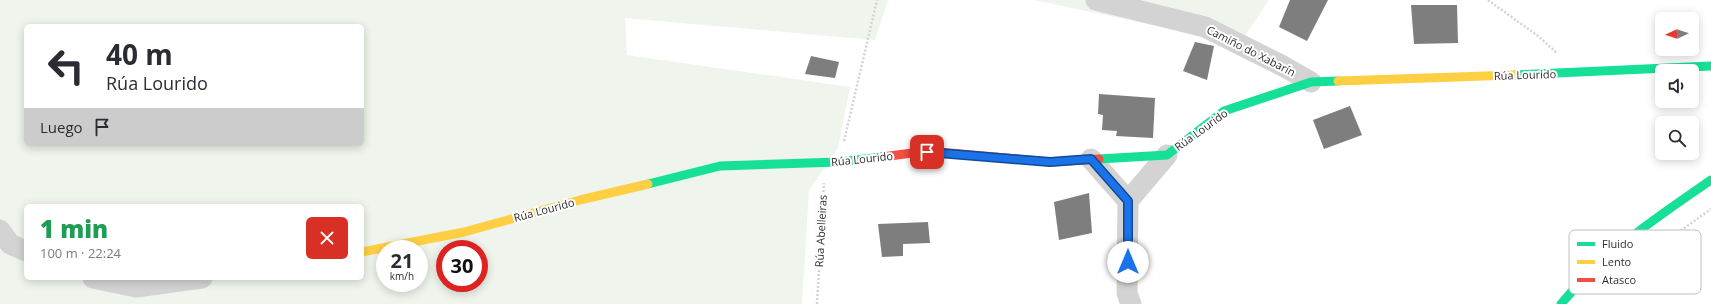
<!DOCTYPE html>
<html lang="es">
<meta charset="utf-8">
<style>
body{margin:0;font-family:"Open Sans",sans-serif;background:#f7f7f7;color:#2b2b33;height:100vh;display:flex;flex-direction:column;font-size:15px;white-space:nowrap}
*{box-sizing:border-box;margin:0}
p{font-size:13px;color:#7c7c81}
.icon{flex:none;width:22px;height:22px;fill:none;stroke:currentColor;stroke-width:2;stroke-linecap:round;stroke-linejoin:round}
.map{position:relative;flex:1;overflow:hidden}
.sheet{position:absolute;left:24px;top:204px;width:340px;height:76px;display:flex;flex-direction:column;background:#fff;border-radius:6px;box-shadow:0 2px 10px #0003}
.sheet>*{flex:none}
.top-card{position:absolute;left:24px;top:24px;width:340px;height:122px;border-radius:6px;box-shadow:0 2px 10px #0003;background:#fff;color:#2b2b33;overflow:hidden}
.needle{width:26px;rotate:267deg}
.fabs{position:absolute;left:1655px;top:12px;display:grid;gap:8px}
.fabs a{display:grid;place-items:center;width:44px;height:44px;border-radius:6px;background:#fff;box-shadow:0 2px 10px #0003;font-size:20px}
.speed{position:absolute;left:376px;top:240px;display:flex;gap:8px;font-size:20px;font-weight:700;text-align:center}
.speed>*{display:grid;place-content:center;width:52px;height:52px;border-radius:50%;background:#fff;box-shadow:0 2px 10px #0003;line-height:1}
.speed small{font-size:10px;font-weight:400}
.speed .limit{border:6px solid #d22;background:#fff;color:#111}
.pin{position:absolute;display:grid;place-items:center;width:34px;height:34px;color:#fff;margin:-17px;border-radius:8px;box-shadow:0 2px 6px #0006}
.me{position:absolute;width:44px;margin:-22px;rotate:0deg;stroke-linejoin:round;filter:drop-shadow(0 0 3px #0008)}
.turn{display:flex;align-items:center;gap:14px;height:84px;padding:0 16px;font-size:18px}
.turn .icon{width:52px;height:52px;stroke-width:2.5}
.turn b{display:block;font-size:28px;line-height:34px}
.then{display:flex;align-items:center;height:38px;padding:0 16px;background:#0003;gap:8px;font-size:15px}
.round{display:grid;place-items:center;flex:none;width:42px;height:42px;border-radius:6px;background:#f7f7f7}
.overview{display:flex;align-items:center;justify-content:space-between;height:68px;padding:0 16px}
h1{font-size:24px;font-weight:800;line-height:30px;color:#1e9e55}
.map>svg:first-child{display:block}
.green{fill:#eff4ec;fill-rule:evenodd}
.building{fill:#7e7e7e}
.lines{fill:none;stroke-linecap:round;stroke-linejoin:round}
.path{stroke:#d3d3d3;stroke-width:2.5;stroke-dasharray:2 2;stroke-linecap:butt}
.street{stroke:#d3d3d3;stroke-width:21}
.fast{stroke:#16e098;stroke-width:9}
.slow{stroke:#ffcf43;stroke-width:9}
.jam{stroke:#f24e42;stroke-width:9}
.route-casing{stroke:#114b97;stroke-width:10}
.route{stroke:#1a73e8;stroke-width:7}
.labels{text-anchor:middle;stroke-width:4;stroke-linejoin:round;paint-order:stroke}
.street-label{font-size:11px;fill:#2e2e2e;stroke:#fff}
.key{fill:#fff;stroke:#c0c0c0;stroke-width:1}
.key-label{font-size:11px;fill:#2e2e2e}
</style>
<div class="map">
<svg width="1711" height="304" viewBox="0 0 1711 304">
<rect width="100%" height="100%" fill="#fff"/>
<!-- green -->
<g class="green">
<path d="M0,0H888L875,40L625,18L627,55L850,87L838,148L809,190L802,304H0ZM26,26H362V144H26ZM26,206H362V278H26ZM385,249H419V283H385ZM445,249H479V283H445Z"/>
<path d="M1034,0H1269L1245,36L1153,25Z"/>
</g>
<!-- building -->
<g class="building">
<path d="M1290,0H1328L1307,41L1279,27Z"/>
<path d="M1411,5H1457L1458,43L1414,44Z"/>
<path d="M1195,42L1214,46L1207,80L1183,71Z"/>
<path d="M811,56L839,62L835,78L805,74Z"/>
<path d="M1099,94L1155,98L1153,138L1116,136L1117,131L1102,130L1103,115L1098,114Z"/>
<path d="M1350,106L1362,135L1324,149L1313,120Z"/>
<path d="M1089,193L1092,233L1059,240L1054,202Z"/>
<path d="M928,222L930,243L903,244V256L882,257L878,224Z"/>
</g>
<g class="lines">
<!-- path -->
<g class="path">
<path d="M1488,0L1538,36L1557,53"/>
<path d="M844,141L877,0"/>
<path d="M1619,275L1711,209"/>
<path d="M817,304L824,183"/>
</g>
<!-- street -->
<g class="street">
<path d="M1096,0L1205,27L1283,66L1311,82"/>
<path d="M1091,159L1128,201L1167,155"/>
<path d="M1128,201L1127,293L1131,304"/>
<path d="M0,230L10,244L26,251"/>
<path d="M93,278L136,287L202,278"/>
</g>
<!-- fast -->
<g class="fast">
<path d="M1515,75L1711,66"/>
<path d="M1099,159L1167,155L1224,111L1311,82L1338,81"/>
<path d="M648,184L720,166L839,162L882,157"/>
<path d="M1561,304C1604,252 1656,218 1711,180"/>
</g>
<!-- slow -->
<g class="slow">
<path d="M1338,81L1515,75"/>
<path d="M362,252L464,232L580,200L648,184"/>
</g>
<!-- jam -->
<path class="jam" d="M882,157L927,151L1050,162L1099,159"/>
</g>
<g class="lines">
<!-- route casing -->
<g class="route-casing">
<path id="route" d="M927,152L1050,162L1091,159L1128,201V262"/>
</g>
<!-- route -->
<use href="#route" class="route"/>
</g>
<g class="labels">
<!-- street labels -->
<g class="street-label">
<text transform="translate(1251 51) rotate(27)" y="4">Camiño do Xabarín</text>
<text transform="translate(1525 75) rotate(-2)" y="4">Rúa Lourido</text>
<text transform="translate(1201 130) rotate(-36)" y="4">Rúa Lourido</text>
<text transform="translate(862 159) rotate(-6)" y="4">Rúa Lourido</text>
<text transform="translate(544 210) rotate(-15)" y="4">Rúa Lourido</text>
<text transform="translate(821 231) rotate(-87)" y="4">Rúa Abelleiras</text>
</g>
</g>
<!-- legend -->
<rect x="1569" y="230" width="132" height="64" rx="6" class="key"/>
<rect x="1577" y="242" width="18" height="4" fill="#16e098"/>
<rect x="1577" y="260" width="18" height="4" fill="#ffcf43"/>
<rect x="1577" y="278" width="18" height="4" fill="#f24e42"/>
<g class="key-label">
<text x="1602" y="248">Fluido</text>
<text x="1602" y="266">Lento</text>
<text x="1602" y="284">Atasco</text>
</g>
</svg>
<div class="fabs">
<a><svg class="needle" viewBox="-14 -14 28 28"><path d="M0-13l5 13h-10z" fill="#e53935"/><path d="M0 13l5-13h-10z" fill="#7c7c81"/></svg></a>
<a><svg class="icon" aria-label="sound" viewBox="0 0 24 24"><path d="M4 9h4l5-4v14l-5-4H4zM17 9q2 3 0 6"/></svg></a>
<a><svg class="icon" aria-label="search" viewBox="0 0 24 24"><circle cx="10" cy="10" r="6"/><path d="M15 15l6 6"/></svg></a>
</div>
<div class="speed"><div>21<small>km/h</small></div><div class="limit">30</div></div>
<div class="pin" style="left:927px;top:152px;background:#d93025"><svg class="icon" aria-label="arrive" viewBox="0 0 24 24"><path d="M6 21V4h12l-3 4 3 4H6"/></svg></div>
<svg class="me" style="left:1128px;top:262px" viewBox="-20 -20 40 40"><circle r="19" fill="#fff"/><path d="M0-13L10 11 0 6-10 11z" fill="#1a73e8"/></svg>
<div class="top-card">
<div class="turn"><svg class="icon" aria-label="left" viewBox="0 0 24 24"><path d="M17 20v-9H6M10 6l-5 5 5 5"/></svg><div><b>40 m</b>Rúa Lourido</div></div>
<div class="then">Luego<svg class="icon" aria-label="arrive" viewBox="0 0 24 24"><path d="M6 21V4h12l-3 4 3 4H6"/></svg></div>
</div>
<section class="sheet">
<div class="overview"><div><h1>1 min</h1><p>100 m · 22:24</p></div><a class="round" style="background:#d93025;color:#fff"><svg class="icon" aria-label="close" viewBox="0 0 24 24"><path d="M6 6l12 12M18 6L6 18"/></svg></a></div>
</section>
</div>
